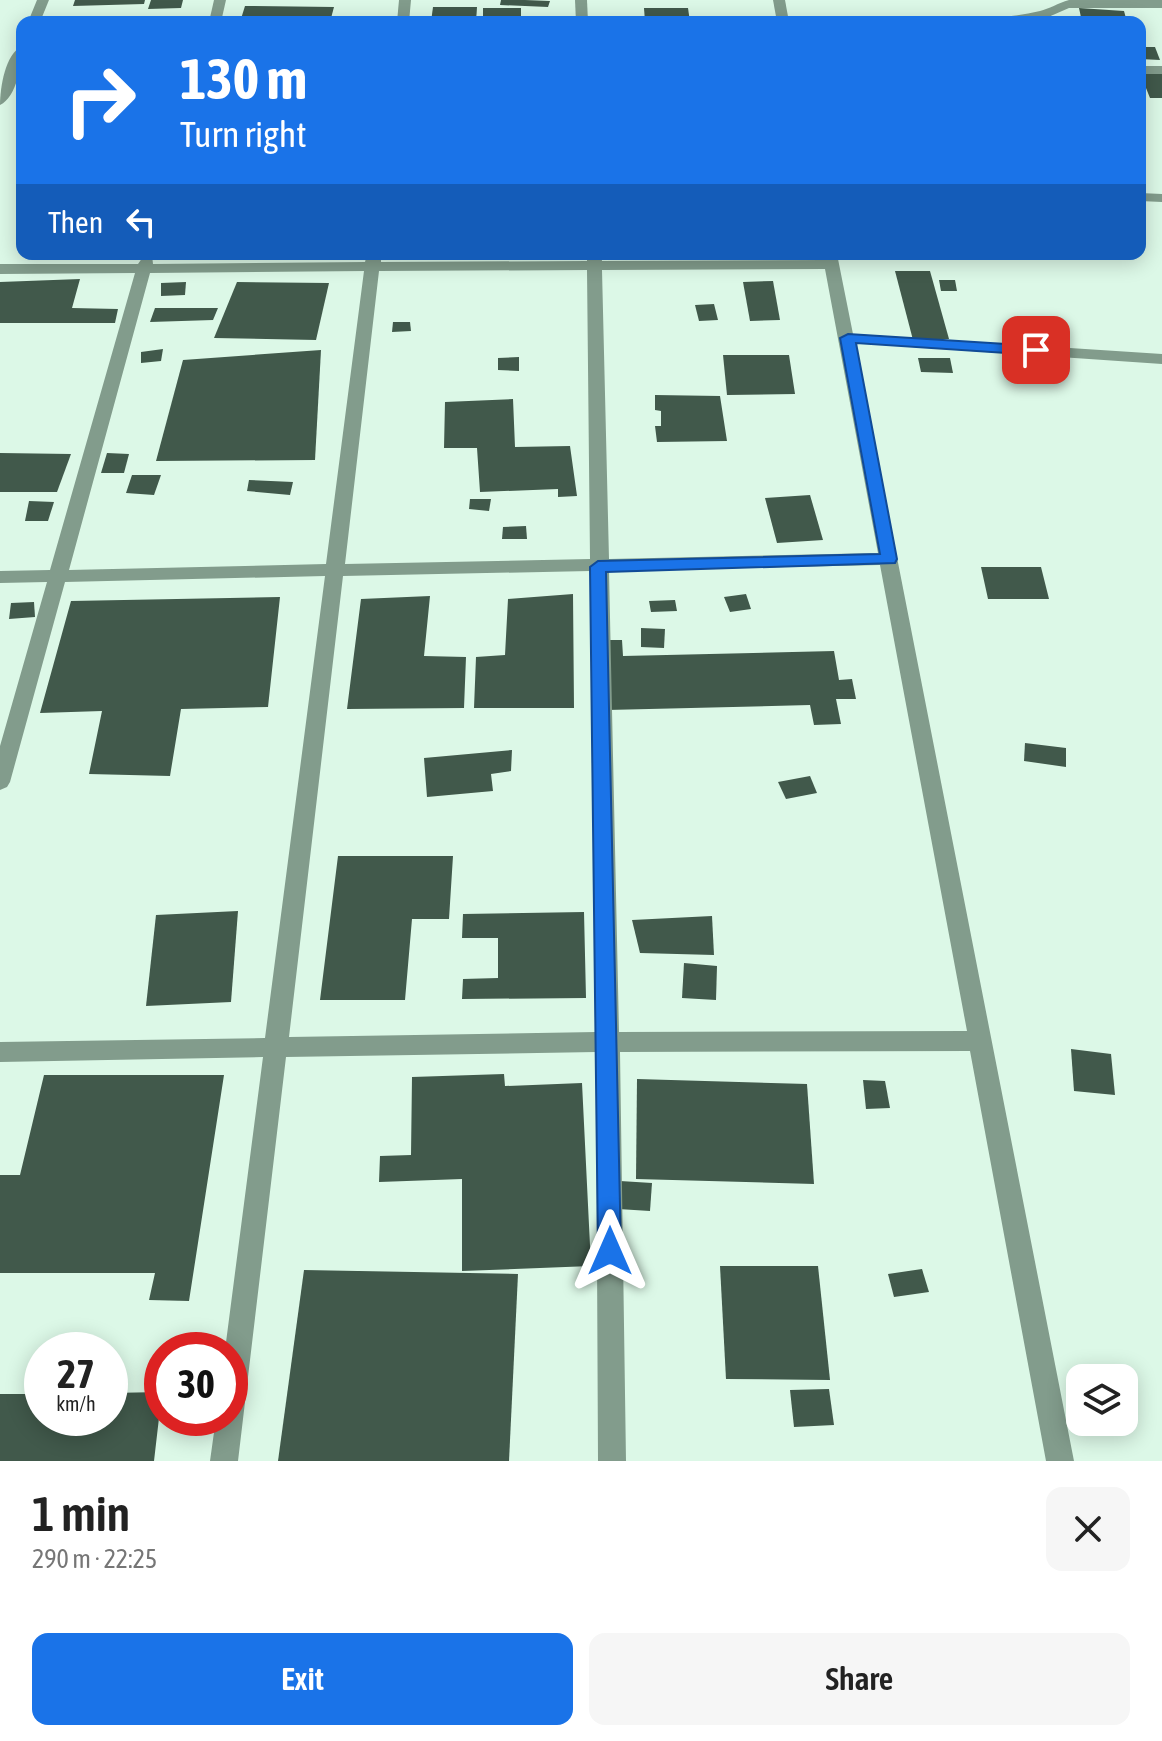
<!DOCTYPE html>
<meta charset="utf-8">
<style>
body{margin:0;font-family:"Asap Condensed",sans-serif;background:#f6f6f6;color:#222;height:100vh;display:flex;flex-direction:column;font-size:30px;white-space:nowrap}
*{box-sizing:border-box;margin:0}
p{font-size:26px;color:#767676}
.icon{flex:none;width:44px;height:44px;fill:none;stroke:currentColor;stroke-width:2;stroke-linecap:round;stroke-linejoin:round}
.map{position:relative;height:1461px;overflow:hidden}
.panel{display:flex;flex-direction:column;background:#fff;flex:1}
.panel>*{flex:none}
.top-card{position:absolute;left:16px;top:16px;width:1130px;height:244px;border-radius:16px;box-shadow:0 4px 20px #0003;background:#1a73e8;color:#fff;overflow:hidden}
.buttons{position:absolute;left:1066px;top:1364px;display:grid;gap:16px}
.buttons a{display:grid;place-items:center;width:72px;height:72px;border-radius:16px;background:#fff;box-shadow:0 4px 20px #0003;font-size:40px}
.speed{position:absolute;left:24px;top:1332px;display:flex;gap:16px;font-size:40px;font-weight:700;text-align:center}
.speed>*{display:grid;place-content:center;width:104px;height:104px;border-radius:50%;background:#fff;box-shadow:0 4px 20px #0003;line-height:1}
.speed small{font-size:20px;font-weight:400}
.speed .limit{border:12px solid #d22;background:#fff;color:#111}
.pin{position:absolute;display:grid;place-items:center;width:68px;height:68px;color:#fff;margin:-34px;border-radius:16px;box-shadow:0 4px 12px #0006}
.me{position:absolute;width:88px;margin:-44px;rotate:0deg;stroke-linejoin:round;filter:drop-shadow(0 0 6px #0008)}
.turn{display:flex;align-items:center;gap:28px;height:168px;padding:0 32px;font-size:36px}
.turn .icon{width:104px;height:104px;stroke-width:2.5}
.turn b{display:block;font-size:56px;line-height:68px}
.then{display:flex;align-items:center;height:76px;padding:0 32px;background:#0003;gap:16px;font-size:30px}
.round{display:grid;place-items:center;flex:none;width:84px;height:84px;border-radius:16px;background:#f6f6f6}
.head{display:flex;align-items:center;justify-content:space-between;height:136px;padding:0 32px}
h1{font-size:48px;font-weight:600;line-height:60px}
.cta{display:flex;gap:16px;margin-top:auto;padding:16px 32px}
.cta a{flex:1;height:92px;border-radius:16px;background:#1a73e8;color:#fff;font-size:32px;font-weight:600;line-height:92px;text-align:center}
.cta a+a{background:#f6f6f6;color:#222}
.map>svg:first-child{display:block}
.building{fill:#41594b}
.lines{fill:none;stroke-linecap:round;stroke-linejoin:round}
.minor{fill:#829c8c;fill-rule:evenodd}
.route{fill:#1a73e8;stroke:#114b97;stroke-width:2}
</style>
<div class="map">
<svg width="1162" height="1461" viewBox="0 0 1162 1461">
<rect width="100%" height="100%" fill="#dcf8e7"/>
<!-- building -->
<g class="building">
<path d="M75,0H145L144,4L73,6Z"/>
<path d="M151,0H183L181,8L148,9Z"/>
<path d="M501,0H525L550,1L548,7L500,5Z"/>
<path d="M245,6L334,7L330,22H240Z"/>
<path d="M433,7H477L476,22H431Z"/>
<rect x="483" y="8" width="38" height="14"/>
<path d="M644,8H688L690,22H645Z"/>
<path d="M1079,8L1124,11L1127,22H1082Z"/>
<path d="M1140,47H1155L1160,60L1140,59Z"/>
<path d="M1140,73L1162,74V98H1150Z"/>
<path d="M895,271H930L949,339L913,340Z"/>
<path d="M80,279L72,308L118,309L115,323H0V282Z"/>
<path d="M939,280H955L957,291H941Z"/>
<path d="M773,281L780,320L750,321L743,282Z"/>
<path d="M186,282L185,295L161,296V283Z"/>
<path d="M237,282L329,283L316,340L214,338Z"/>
<path d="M714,304L718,320L699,321L695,305Z"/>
<path d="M155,308H218L213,320L150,322Z"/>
<path d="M393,322H410L411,331L392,332Z"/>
<path d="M163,349L161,361L141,363V352Z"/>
<path d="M321,350L315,460L156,461L183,360Z"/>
<path d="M723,355H789L795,394L727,395Z"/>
<path d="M519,357V371L498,370V358Z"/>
<path d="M918,358H950L953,373L921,372Z"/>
<path d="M655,395L720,396L727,441L657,442L655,426H661V411L655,410Z"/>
<path d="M513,399L515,447L570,446L577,496L558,497V489L480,492L477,448H444L445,402Z"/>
<path d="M0,453L71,454L57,492H0Z"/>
<path d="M107,453L129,454L124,473H101Z"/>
<path d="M132,475H161L154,495L126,493Z"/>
<path d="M249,480L293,482L290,495L247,491Z"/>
<path d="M810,495L823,540L777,543L765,498Z"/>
<path d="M470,499H491L489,511L469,509Z"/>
<path d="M29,501L54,502L48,521H25Z"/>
<path d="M526,526L527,539H502L503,527Z"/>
<path d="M981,567H1041L1049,599H988Z"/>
<path d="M573,594L574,708H474L476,657L505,655L508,599Z"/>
<path d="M746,594L751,609L730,612L724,597Z"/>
<path d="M430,596L424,656L466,657L464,708L347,709L361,599Z"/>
<path d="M280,597L268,707L181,709L170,776L89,774L102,711L40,713L71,601Z"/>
<path d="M675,600L677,611L651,612L649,601Z"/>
<path d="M34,602L35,617L9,619L11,603Z"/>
<path d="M641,628L665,629L664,648L641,647Z"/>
<path d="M603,640H622L623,656L834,651L839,680L852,679L856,699H836L841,724L814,725L810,705L607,710Z"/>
<path d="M1025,743L1066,748V767L1024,761Z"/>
<path d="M512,750L511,771L491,774L493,791L427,797L424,758Z"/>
<path d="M810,776L817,793L786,799L778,782Z"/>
<path d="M338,856H453L449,919H412L405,1000H320Z"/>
<path d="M238,911L231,1002L146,1006L156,915Z"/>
<path d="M584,912L586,998L462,999L463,979L498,978V938H462L463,914Z"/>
<path d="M712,916L714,955L640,953L632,920Z"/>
<path d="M684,963L717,966L716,1000L682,998Z"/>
<path d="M1071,1049L1111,1054L1115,1095L1074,1091Z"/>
<path d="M504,1074L505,1086L582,1083L591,1266L462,1271V1179L379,1182L380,1156L411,1155L412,1077Z"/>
<path d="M44,1075H224L189,1301L149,1300L155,1273H0V1175H20Z"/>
<path d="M637,1079L807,1084L814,1184L636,1179Z"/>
<path d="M863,1080L885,1081L890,1108L866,1109Z"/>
<path d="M620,1181L652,1183L650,1211L618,1209Z"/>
<path d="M720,1266H818L830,1380L726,1379Z"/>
<path d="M922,1269L929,1292L894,1297L888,1274Z"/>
<path d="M304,1270L518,1274L509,1461H278Z"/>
<path d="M829,1389L834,1425L794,1427L790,1390Z"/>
<path d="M162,1392L154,1461H0V1394H42V1418H110V1393Z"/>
</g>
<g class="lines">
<!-- minor -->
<g class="minor">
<path d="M37,0H49L40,22H28Z"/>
<path d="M214,0H226L221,22H209Z"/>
<path d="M399,0H411L409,22H397Z"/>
<path d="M575,0H587L588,22H576Z"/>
<path d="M773,0H785L789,22H777Z"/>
<path d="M1069,0H1162V8H1069L1046,18L1008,22H907L913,18C954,17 1000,21 1040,11C1049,9 1058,3 1069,0Z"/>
<path d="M22,46C22,63 17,97 0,105C0,88 5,54 22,46Z"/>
<rect x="1140" y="66" width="22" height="8"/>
<path d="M1140,193L1162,194V202L1140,201Z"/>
<path d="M367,254H381V262L587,261V254H601L602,261L824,260L823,254H837L853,334L1162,354V364L855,343L1074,1461H1046L970,1051L620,1052L626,1461H598L596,1052L286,1057L238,1461H210L216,1418H230V1350H225L263,1057L0,1062V1042L265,1038L325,576L65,582L10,782L7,787L0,790V746L47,582L0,583V571L50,570L135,273L0,274V264H138L145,254L152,255L153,264L365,262ZM825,269L878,553L609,559L602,270ZM587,270L590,559L345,564L379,271ZM364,271L326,564L69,570L150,273ZM880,565L967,1031L619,1032L609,571ZM590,571L596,1032L289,1037L343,576Z"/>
</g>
</g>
<!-- route -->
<path class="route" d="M848,334L1036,346L1043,350L1036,355L856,343L897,559L895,563L606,572L621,1251L618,1259L610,1262L602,1259L598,1251L590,567L598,561L880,554L840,338Z"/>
</svg>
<div class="buttons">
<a><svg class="icon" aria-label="layers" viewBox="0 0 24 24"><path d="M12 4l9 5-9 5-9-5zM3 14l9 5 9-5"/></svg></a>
</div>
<div class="speed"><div>27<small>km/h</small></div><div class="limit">30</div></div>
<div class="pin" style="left:1036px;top:350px;background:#d93025"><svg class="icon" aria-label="arrive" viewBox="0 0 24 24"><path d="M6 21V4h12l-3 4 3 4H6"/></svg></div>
<svg class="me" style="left:610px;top:1251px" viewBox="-20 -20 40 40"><path d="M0-17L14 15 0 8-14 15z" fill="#1a73e8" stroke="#fff" stroke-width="4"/></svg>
<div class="top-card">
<div class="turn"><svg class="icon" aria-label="right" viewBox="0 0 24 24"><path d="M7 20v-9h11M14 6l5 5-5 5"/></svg><div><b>130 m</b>Turn right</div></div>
<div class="then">Then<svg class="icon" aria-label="left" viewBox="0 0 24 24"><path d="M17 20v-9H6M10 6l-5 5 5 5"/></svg></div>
</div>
</div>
<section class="panel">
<div class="head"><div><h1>1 min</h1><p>290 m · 22:25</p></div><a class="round"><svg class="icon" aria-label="close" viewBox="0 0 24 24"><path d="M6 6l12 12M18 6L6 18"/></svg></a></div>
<div class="cta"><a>Exit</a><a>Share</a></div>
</section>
